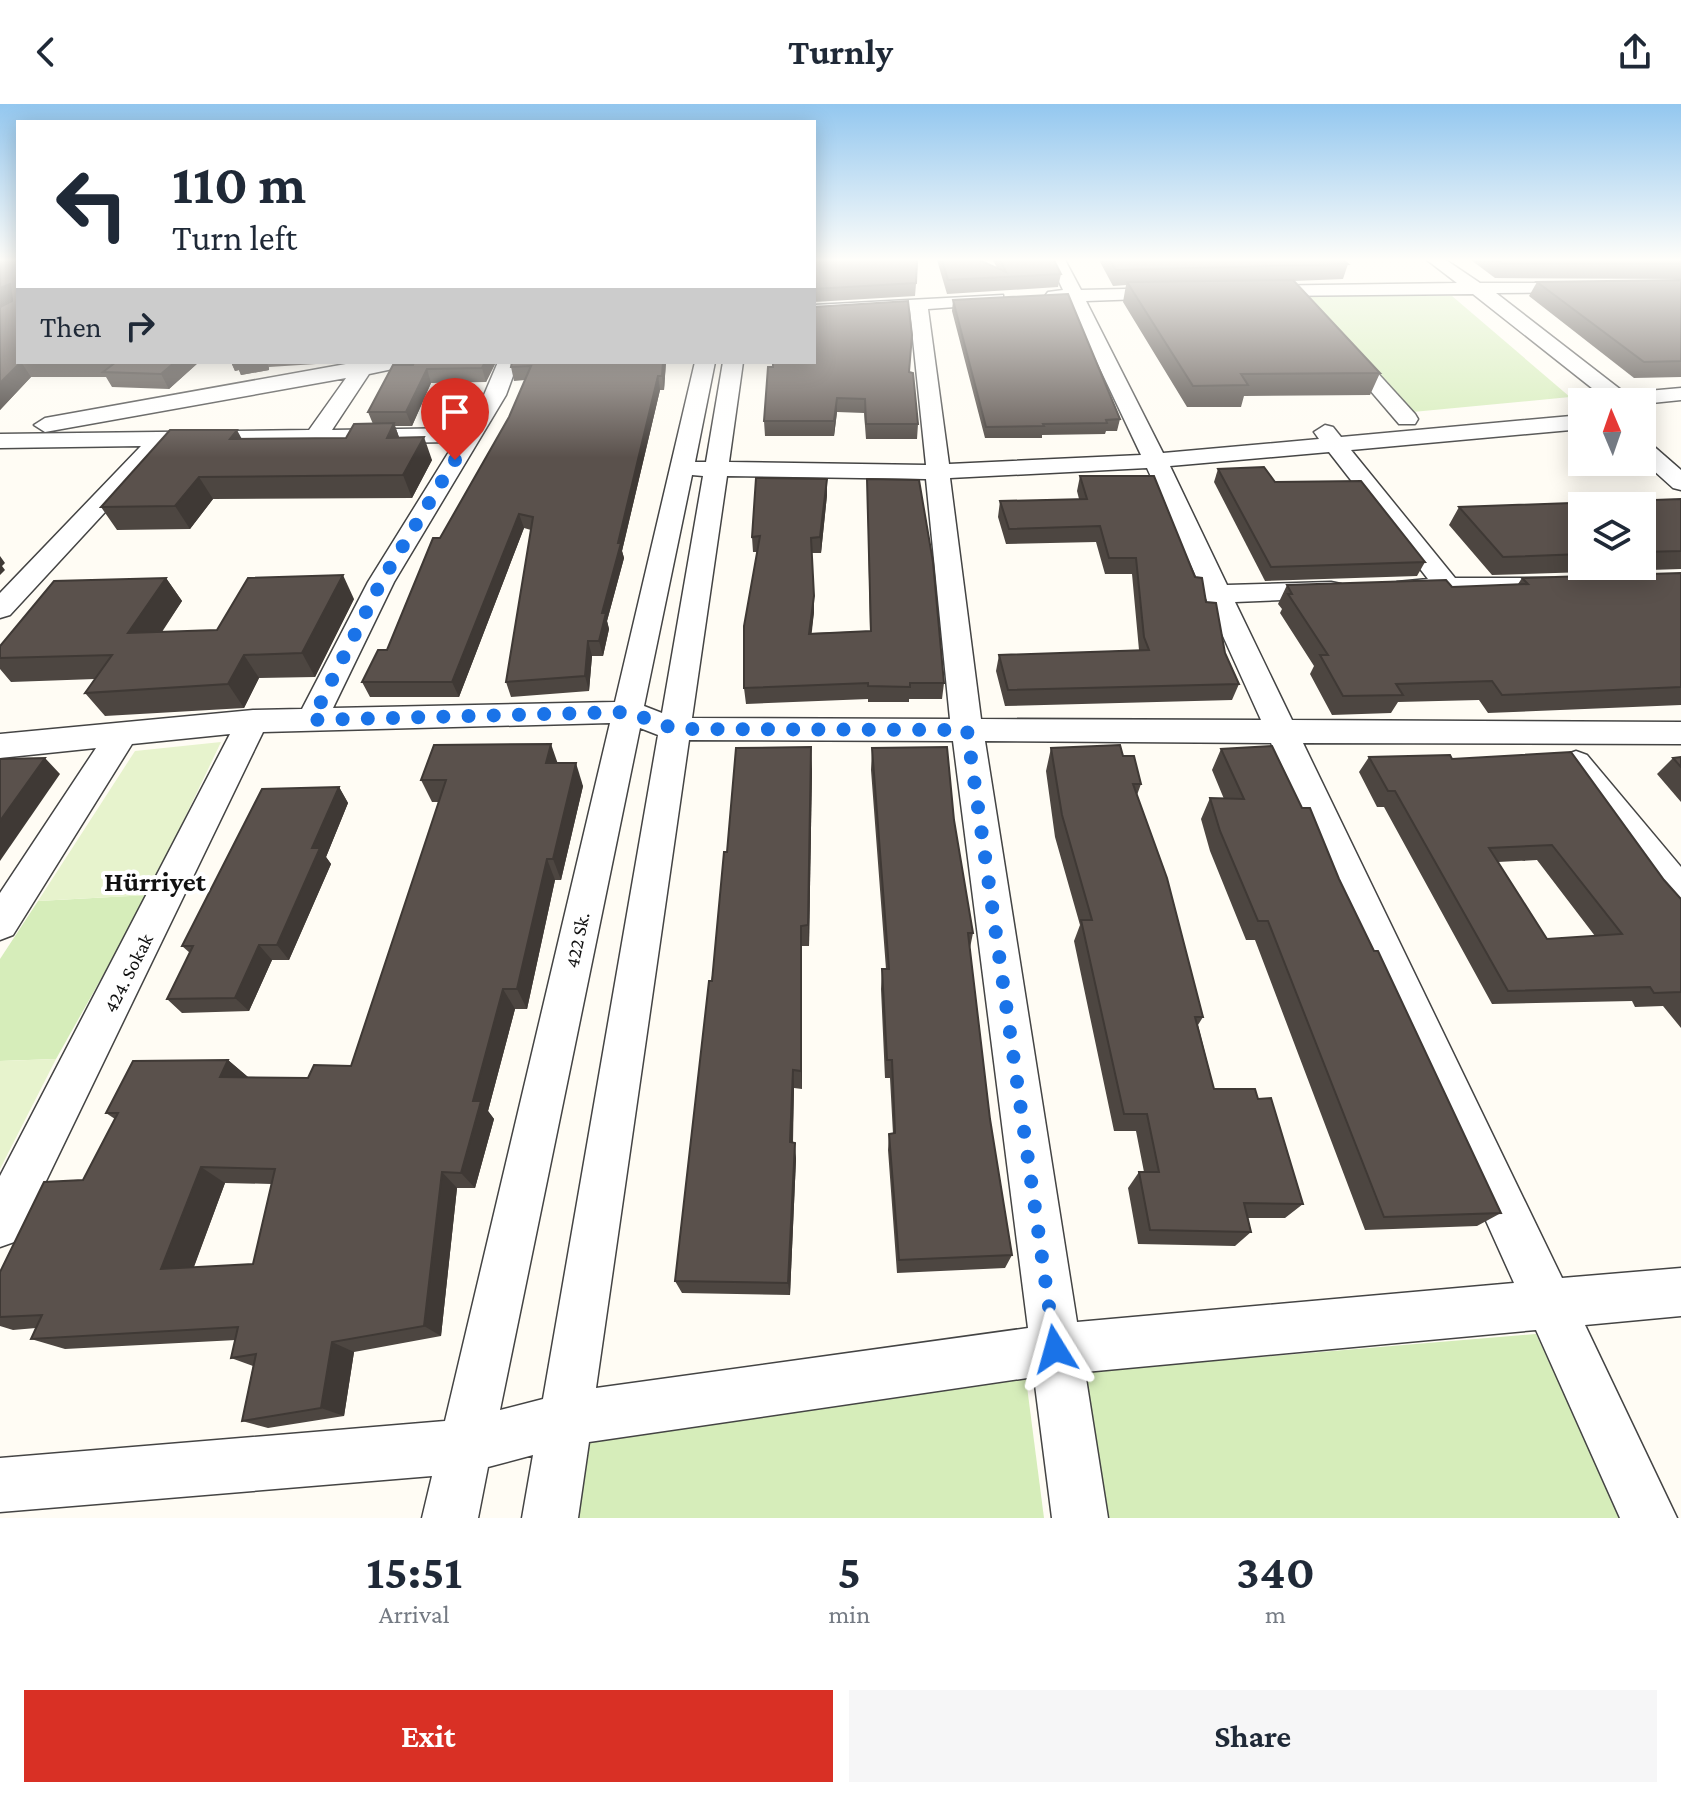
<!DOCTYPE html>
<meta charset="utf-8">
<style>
body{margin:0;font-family:"Crimson Pro",serif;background:#f6f6f7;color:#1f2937;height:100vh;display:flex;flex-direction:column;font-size:30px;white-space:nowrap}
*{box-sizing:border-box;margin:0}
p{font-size:26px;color:#747a83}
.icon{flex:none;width:44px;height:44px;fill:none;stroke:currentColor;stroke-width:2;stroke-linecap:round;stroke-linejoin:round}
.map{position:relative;height:1414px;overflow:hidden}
.drawer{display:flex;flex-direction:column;background:#fff;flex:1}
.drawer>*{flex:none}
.banner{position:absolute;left:16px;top:16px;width:800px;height:244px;border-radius:0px;box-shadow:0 4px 20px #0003;background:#fff;color:#1f2937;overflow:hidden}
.needle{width:52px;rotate:358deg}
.controls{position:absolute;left:1568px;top:284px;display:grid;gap:16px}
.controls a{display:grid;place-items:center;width:88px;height:88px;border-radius:0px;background:#fff;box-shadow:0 4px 20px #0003;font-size:40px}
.pin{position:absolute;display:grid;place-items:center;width:68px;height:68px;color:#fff;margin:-82px -34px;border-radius:50% 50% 50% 0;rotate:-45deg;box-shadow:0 0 8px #0007}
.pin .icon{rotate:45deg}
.me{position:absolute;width:88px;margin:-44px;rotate:352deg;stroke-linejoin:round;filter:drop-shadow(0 0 6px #0008)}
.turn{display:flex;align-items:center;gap:28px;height:168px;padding:0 24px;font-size:36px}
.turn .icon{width:104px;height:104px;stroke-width:2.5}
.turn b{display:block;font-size:56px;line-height:68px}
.then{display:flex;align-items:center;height:76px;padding:0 24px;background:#0003;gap:16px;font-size:30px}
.eta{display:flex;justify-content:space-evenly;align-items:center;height:136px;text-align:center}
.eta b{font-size:48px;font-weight:700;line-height:56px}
.action{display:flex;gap:16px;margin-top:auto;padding:16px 24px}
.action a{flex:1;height:92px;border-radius:0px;background:#d93025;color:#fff;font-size:32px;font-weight:700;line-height:92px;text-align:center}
.action a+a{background:#f6f6f7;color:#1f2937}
header{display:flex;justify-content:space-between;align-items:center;height:104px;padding:0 24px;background:#fff;font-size:36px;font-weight:700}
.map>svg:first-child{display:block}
.green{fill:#d6edba}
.pitch{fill:#e7f3cd}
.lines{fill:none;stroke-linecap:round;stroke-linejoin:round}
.street-casing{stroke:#444;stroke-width:3}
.street{fill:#fff;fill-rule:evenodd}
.wall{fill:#4d4641;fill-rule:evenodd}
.shaded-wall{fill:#3f3935}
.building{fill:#5a514c;stroke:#3f3935;stroke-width:2;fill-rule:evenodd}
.route{stroke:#1a73e8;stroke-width:14;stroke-dasharray:0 25.2}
.labels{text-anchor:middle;stroke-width:8;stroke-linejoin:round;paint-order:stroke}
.street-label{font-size:20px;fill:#111;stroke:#fff}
.district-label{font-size:28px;font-weight:bold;fill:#111;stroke:#fff}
</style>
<header><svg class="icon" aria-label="back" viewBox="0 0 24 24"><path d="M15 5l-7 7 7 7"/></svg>Turnly<svg class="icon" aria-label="share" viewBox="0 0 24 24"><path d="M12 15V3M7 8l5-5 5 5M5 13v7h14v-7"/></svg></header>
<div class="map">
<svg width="1681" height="1414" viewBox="0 0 1681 1414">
<rect width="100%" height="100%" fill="#fffcf4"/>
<!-- green -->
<g class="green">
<path d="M1298,192H1452L1570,293L1402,309Z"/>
<path d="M148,791L56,955L0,957V855L38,797Z"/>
<path d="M1536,1230L1622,1414H1104L1081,1268Z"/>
<path d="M1026,1275L1044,1414H569L580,1340Z"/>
</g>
<!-- pitch -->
<g class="pitch">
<path d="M221,638L148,791L38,797L135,647Z"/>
<path d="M56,955L0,1065V957Z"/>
</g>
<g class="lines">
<!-- street casing -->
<g class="street-casing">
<g id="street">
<path d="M1049,156H1065L1081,186L1169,184L1178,189L1169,194L1086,197L1163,349L1319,335L1314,328L1325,321L1333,323L1341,333L1582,311V325L1351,346L1455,474H1553L1557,480L1553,486L1543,488L1397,490L1393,484L1397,478L1428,475L1329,348L1170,362L1227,481L1331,478L1341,480L1345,486L1341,492L1331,494L1235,498L1292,616L1681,618V640L1303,639L1562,1174L1681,1164V1212L1585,1221L1677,1414H1620L1536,1226L1085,1268L1108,1414H1052L1034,1273L589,1338L578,1414H522L533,1351L488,1363L478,1414H422L432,1372L0,1408V1354L445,1317L610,619L263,628L17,1137L0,1143V1072L230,630L132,640L13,831L0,836V789L96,644L0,654V630L253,606L302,605L368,478L455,338L166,342L10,511L0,514V489L141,342L0,344V330L309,326L346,274L45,328L34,321L45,314L357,258H410L407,262L369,270L332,326L464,324L484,291L498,258H518L506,291L394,478L333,604L615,598L695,258H715L695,358H706L723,258H743L729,358L926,361L910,206L814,213V201L1003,191V199L997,200L928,205L949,360L1141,351L1068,197H1054L1045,192L1048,188L1063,186ZM1147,364L1261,616L981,615L950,374ZM692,371L703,372L662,609L644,602ZM727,372L926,375L950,615L692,614ZM640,624L658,631L543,1295L500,1306ZM689,636L953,637L1028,1224L596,1284ZM985,637L1271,639L1514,1179L1077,1218Z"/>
<path d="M1427,156H1446L1480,179H1587L1590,183L1581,188L1496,189L1625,289L1681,284V296L1642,300L1591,298L1602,292L1473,190L1258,192L1249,187L1258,182L1457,179Z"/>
<path d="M1346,240L1353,242L1415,310L1418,315L1415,320H1399L1339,250L1336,246Z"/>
<path d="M1642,337L1650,339L1681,366V386L1673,384L1642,356Z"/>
<path d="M1576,647L1587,651L1681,763V804L1668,800L1565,667L1560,659L1565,651Z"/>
</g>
</g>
<!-- street -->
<use href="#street" class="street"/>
</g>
<!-- wall -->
<g class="wall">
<path d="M814,156H918L915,192L814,198Z"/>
<path d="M937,156H979L997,164L993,156H1054L1061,170L1058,183L947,190Z"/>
<path d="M1099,156H1343L1348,160L1343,175L1294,177L1380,269L1370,291L1244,292L1241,303H1187L1123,198L1126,181L1113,182Z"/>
<path d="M1471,156H1681V175L1495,174Z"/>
<path d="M1681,176V273L1634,274L1529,192L1537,178Z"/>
<path d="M953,196L1120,315L1117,327H1106L1105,330L1042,331V334H985L952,207Z"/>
<path d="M0,203L18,258H199L169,285L112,283L106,273H31L0,306Z"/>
<path d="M231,258H318L316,260L269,263V266L241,271L239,266L235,267Z"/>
<path d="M496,258L486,278L431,279L412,322H395L399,333L432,356L412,394L213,395L190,425L117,426L101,403L242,335L346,334L373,320L368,308L393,261Z"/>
<path d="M666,258L664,286H660L622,447L624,454L607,517L609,525L603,552H592L589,587L511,593L506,578L531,426L524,424L459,593H370L362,578L387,546L440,434L509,313L525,276L514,277L511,263Z"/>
<path d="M909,268L918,320L917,335H866L864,309L837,308L834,332H765L764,317Z"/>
<path d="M1218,365L1275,378L1425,458L1417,472L1265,477L1214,378Z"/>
<path d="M1080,372L1206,498L1225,549L1239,580L1232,596L1005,602L996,567L999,551L1139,546L1132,470H1105L1096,438L1006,440L998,413L1000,397L1079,395L1077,387Z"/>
<path d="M827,375V391L821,449H812L814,508L811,529L870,527L867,375L944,579L942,595H909V598H868V595L746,600L744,584L757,448H753L752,433Z"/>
<path d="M1681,395V465L1492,471L1449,421L1459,403ZM1582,402H1642V462H1582Z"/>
<path d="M1681,469V601L1488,609L1479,596L1398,598L1391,609L1332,611L1310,570L1314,562L1280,509L1282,505L1278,500L1287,481L1452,483L1518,480L1522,474Z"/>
<path d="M166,474L182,497L162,528L217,526L354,495L315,573L259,574L244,604L105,612L85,589L95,575L11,578L0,565V542Z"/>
<path d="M872,644L954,716L973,829L970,844L990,1015L1012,1151L1005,1164L897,1169L888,1046L889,1030H893L890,974H885L881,885L882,865H886L871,666Z"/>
<path d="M1051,644L1123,652L1141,680L1137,691L1203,913L1198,921L1214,985L1258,995L1303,1100L1285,1114H1248L1251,1128L1235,1142L1138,1140L1128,1084L1139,1068H1144L1136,1027H1114L1074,837L1080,821L1055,733L1046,667Z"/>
<path d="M1221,645L1302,704L1339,775L1501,1109L1477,1122L1365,1126L1255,836H1246L1210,747L1201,715L1210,694L1224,695L1212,666Z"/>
<path d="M1369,653L1452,655L1664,776L1681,795V924L1663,902L1635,903L1632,897L1492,900L1384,703H1377L1359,668ZM1537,756L1595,832L1547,835L1498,758Z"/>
<path d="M1681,653V698L1657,670L1673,654Z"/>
<path d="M558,659L583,682L561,776H555L527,905H515L488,1007L494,1015L475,1084H457L441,1232L354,1248L344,1312L268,1324L242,1317L253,1262L231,1254L236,1236L65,1245L31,1235L36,1224L13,1226L0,1222V1168L83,1076L115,1015L106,1009L228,956L248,973L308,974L351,962L439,698H432L421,676ZM225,1079L272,1080L253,1160L194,1163Z"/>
<path d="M812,665L809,842H802V985L794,984L793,1039L796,1055L790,1191L682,1189L675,1177L727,748Z"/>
<path d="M339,683L348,699L326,753L331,760L289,856H272L249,907L182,909L167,895L190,849L182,842Z"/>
</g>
<!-- shaded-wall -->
<g class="shaded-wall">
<path d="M10,180L18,193L0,203V184Z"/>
<path d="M21,258L31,273L0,306V279Z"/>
<path d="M175,258H199L169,285L161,270Z"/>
<path d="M231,258H267L269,266L241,271L239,266L235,267Z"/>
<path d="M485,258H496L486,278L482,264Z"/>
<path d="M663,258H666L664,286L662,272Z"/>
<path d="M427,265L431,279L412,322L406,308Z"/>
<path d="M658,272L660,286L622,447L624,454L607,517L609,525L603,552L599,537L602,509Z"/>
<path d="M837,294V308L834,332V317Z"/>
<path d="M394,319L402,342L387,334Z"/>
<path d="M237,326L249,348L230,335Z"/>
<path d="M424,333L432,356L412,394L403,371Z"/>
<path d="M199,373L213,395L190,425L175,402Z"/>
<path d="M827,375V391L821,449L820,433Z"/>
<path d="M519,410L524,424L459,593L452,578Z"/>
<path d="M0,452L5,459L2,462L5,466L0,471Z"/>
<path d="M343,471L354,495L315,573L302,549Z"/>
<path d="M166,474L182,497L145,552L128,529Z"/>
<path d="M814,492V508L810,545L809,530Z"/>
<path d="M588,537L592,552L589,587L585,572Z"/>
<path d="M244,551L259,574L244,604L228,580Z"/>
<path d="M551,640L559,663L546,659Z"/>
<path d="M811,643L812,665L809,842L808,821Z"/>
<path d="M45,654L60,670L0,757V717Z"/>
<path d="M576,659L583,682L561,776L553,755Z"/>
<path d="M339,683L348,699L326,753L331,760L289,856L277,841L312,744Z"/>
<path d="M547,755L555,776L527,905L517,885Z"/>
<path d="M801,822L802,842V985L801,967Z"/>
<path d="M259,841L272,856L249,907L235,894Z"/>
<path d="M503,885L515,905L488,1007L494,1015L475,1084L461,1069L473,997Z"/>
<path d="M228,956L249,974L220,973Z"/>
<path d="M793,966L794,984L792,1054L790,1038Z"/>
<path d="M795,1039L796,1055L790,1191L788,1179Z"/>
<path d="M201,1063L225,1079L188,1178L161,1165Z"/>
<path d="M442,1068L457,1084L441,1232L424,1222Z"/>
<path d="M332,1238L354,1248L344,1312L321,1304Z"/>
</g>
<!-- building -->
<g class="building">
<path d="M0,156H18V258H86H21L0,279V203L12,197L10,180L0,184Z"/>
<path d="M814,156H917L916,179L814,185Z"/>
<path d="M942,156H979L1006,168L1000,156H1054L1061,170L948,176Z"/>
<path d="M1110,156H1343L1348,160L1116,166Z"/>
<path d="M1497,156H1681V160H1502Z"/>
<path d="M1293,176L1380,269L1241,270L1248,281L1193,282L1127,178Z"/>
<path d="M1681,176V257L1644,258L1537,178Z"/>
<path d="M1068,190L1120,315L1106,316L1107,319L1043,320L1044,322L986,323L953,196Z"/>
<path d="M908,197L912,231L909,268L913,269L918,320H866L865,295L837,294L834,317H764L768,263H773V258H814V203Z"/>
<path d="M116,258H175L161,270L103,268Z"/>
<path d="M414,258H485L482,264L427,265L406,308H368L393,261H413Z"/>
<path d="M512,258H663L662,272H658L618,439H621L602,509H606L599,537H588L585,572L506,578L533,413L519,410L452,578H362L378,546H387L433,434H440L509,313L531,262L511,263Z"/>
<path d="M394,319L387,334L424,333L403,371L199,373L175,402L101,403L170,326H237L230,335L346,334L354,320Z"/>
<path d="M1264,363L1275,378L1361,377L1425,458L1271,463L1218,365Z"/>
<path d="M1080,372H1154L1195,473L1202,474L1206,498L1216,499L1225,549L1239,580L1008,586L999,551L1149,546L1144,533L1136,454H1109L1100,422L1009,425L1000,397L1087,395Z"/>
<path d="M756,374L827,375L820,433L811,434L814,492L809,530L871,527L867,375L919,376L933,458L944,579H910V583L868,582V579L744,584V522L760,432L752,433Z"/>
<path d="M1681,395V447L1642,448V402H1582V450L1503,453L1459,403Z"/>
<path d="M1681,469V583L1502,591L1492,577L1396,580L1403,591L1343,592L1320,551H1328L1288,490H1292L1287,481L1446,476L1452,483L1528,480L1522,474Z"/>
<path d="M343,471L302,549L244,551L228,580L85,589L112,551L0,554V542L54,477L166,474L128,529L217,526L248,474Z"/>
<path d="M551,640L546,659H576L553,755H547L517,885H503L473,997H481L461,1069L442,1068L424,1222L332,1238L321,1304L242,1317L256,1250L231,1254L238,1223L31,1235L42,1211L0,1213V1168L44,1078L83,1076L118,1009H106L133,957L228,956L220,973L308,974L314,961L351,962L446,676H421L434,641ZM201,1063L275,1065L253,1160L161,1165Z"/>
<path d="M1120,641L1123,652H1134L1141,680H1133L1167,774L1203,913H1195L1214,985H1255L1258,995L1271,994L1303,1100L1244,1099L1251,1128L1150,1126L1139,1068H1159L1147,1010H1124L1081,816H1092L1062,711L1051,644Z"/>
<path d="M1272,642L1302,704H1310L1339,775L1374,847H1378L1501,1109L1384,1113L1268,817H1258L1220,727L1210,694L1244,695L1221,645Z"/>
<path d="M811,643L808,821L801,822V967L793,966L790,1038L795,1039L788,1179L675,1177L709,877H712L724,748H727L736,644Z"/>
<path d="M947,643L954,716L973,829H968L990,1015L1012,1151L899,1156L889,1030L895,1029L892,956H887L882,865H889L872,644Z"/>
<path d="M1571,648L1664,776L1681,795V888L1654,889L1650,883L1508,887L1395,687H1388L1369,653L1450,651L1452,655ZM1552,741L1622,830L1547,835L1489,744Z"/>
<path d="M1681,653V663L1673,654Z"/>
<path d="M45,654L0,717V655Z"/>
<path d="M339,683L312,744H320L277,841H259L235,894L167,895L193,842H182L262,685Z"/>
</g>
<!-- sky -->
<linearGradient id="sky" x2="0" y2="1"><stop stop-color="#93c7ef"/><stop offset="0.44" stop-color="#fffefa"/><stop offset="1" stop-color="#fffefa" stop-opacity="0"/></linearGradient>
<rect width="1681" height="354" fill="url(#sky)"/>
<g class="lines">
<!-- route -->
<path class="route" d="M455,356L381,478L312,616L628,608L675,625L967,626L1055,1245"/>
</g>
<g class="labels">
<!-- street labels -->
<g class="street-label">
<text transform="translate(577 836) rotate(-78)" y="7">422 Sk.</text>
<text transform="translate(128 869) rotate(-63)" y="7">424. Sokak</text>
</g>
<!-- district labels -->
<g class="district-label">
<text x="155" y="787">Hürriyet</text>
</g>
</g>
</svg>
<div class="controls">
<a><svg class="needle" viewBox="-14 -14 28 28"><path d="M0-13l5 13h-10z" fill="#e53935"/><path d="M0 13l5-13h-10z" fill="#747a83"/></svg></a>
<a><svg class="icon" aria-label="layers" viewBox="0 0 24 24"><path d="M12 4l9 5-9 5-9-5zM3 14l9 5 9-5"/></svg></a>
</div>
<div class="pin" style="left:455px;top:356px;background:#d93025"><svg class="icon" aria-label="arrive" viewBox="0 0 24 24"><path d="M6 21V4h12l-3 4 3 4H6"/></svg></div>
<svg class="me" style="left:1055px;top:1245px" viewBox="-20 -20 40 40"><path d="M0-17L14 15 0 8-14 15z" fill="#1a73e8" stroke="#fff" stroke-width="4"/></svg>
<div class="banner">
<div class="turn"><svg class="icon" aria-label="left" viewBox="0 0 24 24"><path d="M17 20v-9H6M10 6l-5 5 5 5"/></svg><div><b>110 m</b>Turn left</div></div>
<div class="then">Then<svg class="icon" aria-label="right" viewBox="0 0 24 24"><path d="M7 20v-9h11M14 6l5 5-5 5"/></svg></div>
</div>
</div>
<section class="drawer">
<div class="eta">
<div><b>15:51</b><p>Arrival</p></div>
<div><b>5</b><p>min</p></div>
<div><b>340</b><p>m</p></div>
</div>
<div class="action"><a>Exit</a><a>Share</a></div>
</section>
